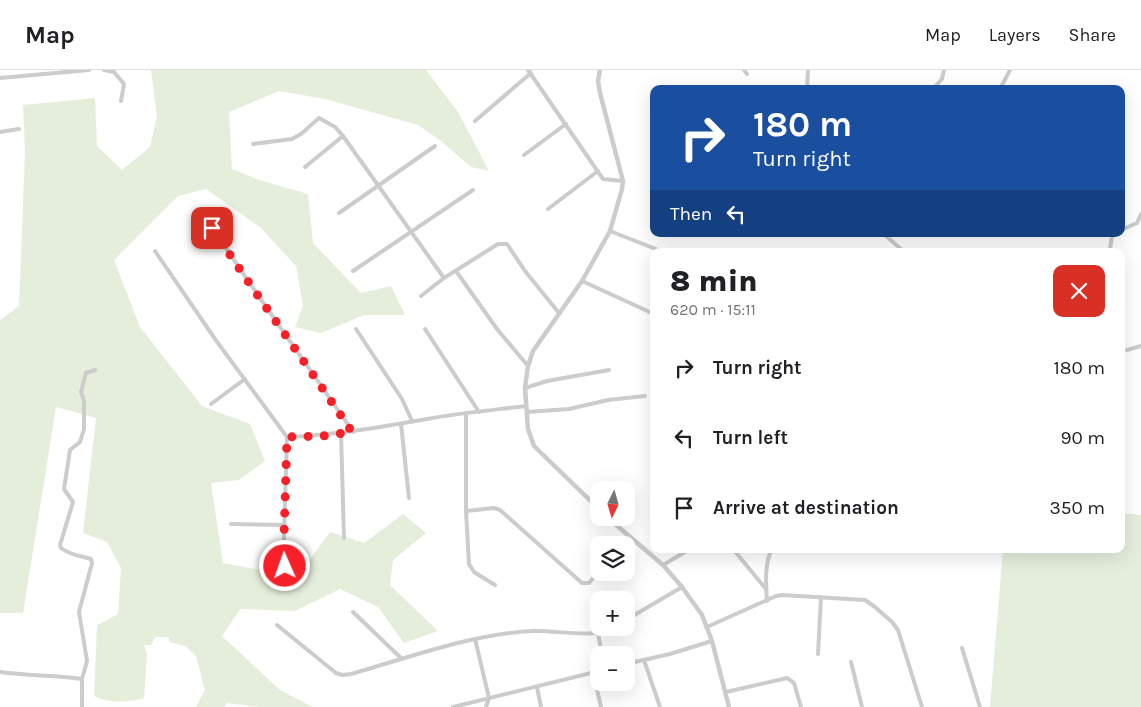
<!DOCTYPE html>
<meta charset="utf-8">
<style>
body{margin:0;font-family:Karla,sans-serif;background:#f6f6f6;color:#202124;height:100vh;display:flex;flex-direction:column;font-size:19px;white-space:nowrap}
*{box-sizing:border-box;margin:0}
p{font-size:16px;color:#757577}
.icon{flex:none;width:28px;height:28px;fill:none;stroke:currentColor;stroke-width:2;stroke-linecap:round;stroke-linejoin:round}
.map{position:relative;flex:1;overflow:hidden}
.details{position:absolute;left:650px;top:178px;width:475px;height:305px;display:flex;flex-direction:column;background:#fff;border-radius:10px;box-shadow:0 5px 20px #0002}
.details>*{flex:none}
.hud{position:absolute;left:650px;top:15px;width:475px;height:152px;border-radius:10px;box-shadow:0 5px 20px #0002;background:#1a4fa0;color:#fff;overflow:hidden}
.needle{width:32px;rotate:185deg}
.tools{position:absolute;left:590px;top:411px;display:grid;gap:10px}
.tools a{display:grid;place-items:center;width:45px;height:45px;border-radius:10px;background:#fff;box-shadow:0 5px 20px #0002;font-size:25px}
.pin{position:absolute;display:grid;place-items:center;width:42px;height:42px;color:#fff;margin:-21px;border-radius:10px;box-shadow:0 2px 8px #0006}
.me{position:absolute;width:55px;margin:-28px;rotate:358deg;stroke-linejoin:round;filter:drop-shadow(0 0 4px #0008)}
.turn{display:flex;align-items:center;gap:18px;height:105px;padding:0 20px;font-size:22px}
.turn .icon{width:65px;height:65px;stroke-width:2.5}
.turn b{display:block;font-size:35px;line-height:42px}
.then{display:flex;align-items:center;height:48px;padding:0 20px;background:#0003;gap:10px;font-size:19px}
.round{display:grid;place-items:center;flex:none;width:52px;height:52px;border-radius:10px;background:#f6f6f6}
.overview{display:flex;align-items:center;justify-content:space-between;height:85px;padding:0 20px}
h1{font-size:30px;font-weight:800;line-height:38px}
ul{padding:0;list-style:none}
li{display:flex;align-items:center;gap:15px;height:70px;padding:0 20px}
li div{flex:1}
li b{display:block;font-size:19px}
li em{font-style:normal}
header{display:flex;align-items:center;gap:30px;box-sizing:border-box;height:70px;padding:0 25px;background:#fff;border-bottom:1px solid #e0e0e0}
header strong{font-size:24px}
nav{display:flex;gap:28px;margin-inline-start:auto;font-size:18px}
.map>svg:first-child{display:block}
.green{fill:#e5eedb}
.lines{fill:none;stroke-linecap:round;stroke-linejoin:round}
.minor{stroke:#ccc;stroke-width:4}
.tertiary{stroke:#ccc;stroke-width:4.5}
.route{stroke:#f72028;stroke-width:9;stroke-dasharray:0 16.2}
</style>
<header>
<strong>Map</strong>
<nav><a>Map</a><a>Layers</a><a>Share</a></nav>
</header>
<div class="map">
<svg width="1141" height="637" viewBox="0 0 1141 637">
<rect width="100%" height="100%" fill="#fff"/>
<!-- green -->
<g class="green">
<path d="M151,0H426L458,42L489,101L471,97L441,71L418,55L325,29L279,21L229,42L232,99L259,110L308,124L313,173L361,223L391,216L405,245H364L321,263L295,257L303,236L296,196L260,157L206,119L178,126L114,190L140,257L202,336L250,354L265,391L239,410L211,413L223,493L297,507L330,462L364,473L403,444L426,463L393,490L390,515L438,561L404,573L378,537L340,519L295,541L240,539L222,566L280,620L313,637H258L227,633L224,637H196L205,620L196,586L185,576L170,572L168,567H155L151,575H144L147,584L144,628C129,633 107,633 94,626L97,555L118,544L121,498L107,472L83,463L96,348L56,337L23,543H0V250L19,236L25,82L23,35L95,28L97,76L122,100L150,77L157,47Z"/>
<path d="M1121,443L1141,445V637H990L1003,479H1121Z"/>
</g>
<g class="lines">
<!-- minor -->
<g class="minor">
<path d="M104,0L114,2L124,14L121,31"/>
<path d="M528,0L603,109L623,111"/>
<path d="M744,0L747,4"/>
<path d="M0,8L89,0"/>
<path d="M807,19L808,0"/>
<path d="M933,19L942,9L944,0"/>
<path d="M1000,19L1010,0"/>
<path d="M475,51L531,3"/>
<path d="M0,62L19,59"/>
<path d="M253,74L292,69L301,64L319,48L335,57L343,66L444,208"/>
<path d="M524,85L566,54"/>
<path d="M305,97L343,66"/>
<path d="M548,139L598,101"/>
<path d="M339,143L435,76"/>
<path d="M212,157C257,226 306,293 353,362"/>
<path d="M1121,160L1137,153L1141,144"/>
<path d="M610,161L661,181"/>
<path d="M884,164L903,181"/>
<path d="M980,164L981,165"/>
<path d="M871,165L872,164"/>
<path d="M155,181L215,269L287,367C335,365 380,357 427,349C460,343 493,340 526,336"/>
<path d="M1111,181L1110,179L1112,166L1115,164"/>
<path d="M1121,200L1122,203"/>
<path d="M353,201L473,120"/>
<path d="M456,201L497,259L528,296"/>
<path d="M582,211L654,244"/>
<path d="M421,226L444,208L498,174H507L525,201L559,243"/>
<path d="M356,259L402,329L412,351"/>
<path d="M425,259L479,342"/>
<path d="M1127,280L1141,276"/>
<path d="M525,318L547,311L609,300"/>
<path d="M211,334L245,309"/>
<path d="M527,342L569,339L608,330L645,326"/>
<path d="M466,344V441L469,494L474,502L495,515"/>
<path d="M401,354L409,428"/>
<path d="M341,363L344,468"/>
<path d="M466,441L494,438L500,440L582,513H589L599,501"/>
<path d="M231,454L284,455"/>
<path d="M620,475L628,465"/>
<path d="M733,479L766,519"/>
<path d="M663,495L690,479"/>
<path d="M285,496L284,466L287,367"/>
<path d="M767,531C766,515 764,494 772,479"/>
<path d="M353,542L402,589"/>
<path d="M626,550L682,517"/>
<path d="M277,555L336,603L342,605L351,604C408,588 474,563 534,561C556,560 594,569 614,558"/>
<path d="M707,557L776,526L782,525L865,530L875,537L892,552L898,560L922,637"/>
<path d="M598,563L602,585"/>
<path d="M475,569L489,628L486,637"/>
<path d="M962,578L980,637"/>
<path d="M818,584L821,527"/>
<path d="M644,590L660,637"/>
<path d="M851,592L862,637"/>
<path d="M626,594L670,584L712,571"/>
<path d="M0,602C27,606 55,605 82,609"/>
<path d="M593,602L601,637"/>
<path d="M537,617L541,637"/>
<path d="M726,622L787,608L794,613L801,637"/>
<path d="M82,637V609L87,591L79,542L92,493L91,489C79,485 72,486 61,478L60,475L73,432L64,419L70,380L80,372L84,359V331L81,322L86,303L95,300"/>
<path d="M453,637L599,601"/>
</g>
<!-- tertiary -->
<g class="tertiary">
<path d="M599,439L534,376L528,359L525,318L528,296L533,281L582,211L610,161L622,119L623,111L600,23L598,11L600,0"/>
<path d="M608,448L663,495L682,517L702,545L712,571L729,637"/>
</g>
</g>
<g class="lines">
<!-- route -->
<path class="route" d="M212,158C257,226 306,293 352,362L322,366L287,367L284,466L285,496"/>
</g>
</svg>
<div class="tools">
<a><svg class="needle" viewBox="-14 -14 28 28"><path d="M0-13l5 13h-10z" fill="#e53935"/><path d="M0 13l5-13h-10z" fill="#757577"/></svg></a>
<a><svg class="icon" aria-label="layers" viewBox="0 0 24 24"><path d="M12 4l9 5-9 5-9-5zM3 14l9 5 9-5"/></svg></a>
<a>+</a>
<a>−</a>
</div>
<div class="pin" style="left:212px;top:158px;background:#d93025"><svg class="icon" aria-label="arrive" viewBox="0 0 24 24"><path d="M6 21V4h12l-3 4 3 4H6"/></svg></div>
<svg class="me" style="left:285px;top:496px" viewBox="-20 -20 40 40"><circle r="17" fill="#f72028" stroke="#fff" stroke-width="3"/><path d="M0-11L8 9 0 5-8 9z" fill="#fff"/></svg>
<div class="hud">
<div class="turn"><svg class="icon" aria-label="right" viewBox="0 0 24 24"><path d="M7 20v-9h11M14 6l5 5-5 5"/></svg><div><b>180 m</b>Turn right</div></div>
<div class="then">Then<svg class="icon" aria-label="left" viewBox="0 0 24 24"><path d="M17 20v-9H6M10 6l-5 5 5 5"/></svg></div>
</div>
<section class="details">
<div class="overview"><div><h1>8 min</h1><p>620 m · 15:11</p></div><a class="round" style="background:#d93025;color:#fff"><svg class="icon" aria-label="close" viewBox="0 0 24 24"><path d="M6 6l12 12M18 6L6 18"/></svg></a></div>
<ul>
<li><svg class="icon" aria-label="right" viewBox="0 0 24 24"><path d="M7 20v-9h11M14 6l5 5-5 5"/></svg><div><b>Turn right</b></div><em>180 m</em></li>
<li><svg class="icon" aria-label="left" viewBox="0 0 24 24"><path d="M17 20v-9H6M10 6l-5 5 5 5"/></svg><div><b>Turn left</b></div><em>90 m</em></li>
<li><svg class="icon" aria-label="arrive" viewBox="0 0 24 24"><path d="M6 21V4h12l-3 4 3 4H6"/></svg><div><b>Arrive at destination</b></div><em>350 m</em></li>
</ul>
</section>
</div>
